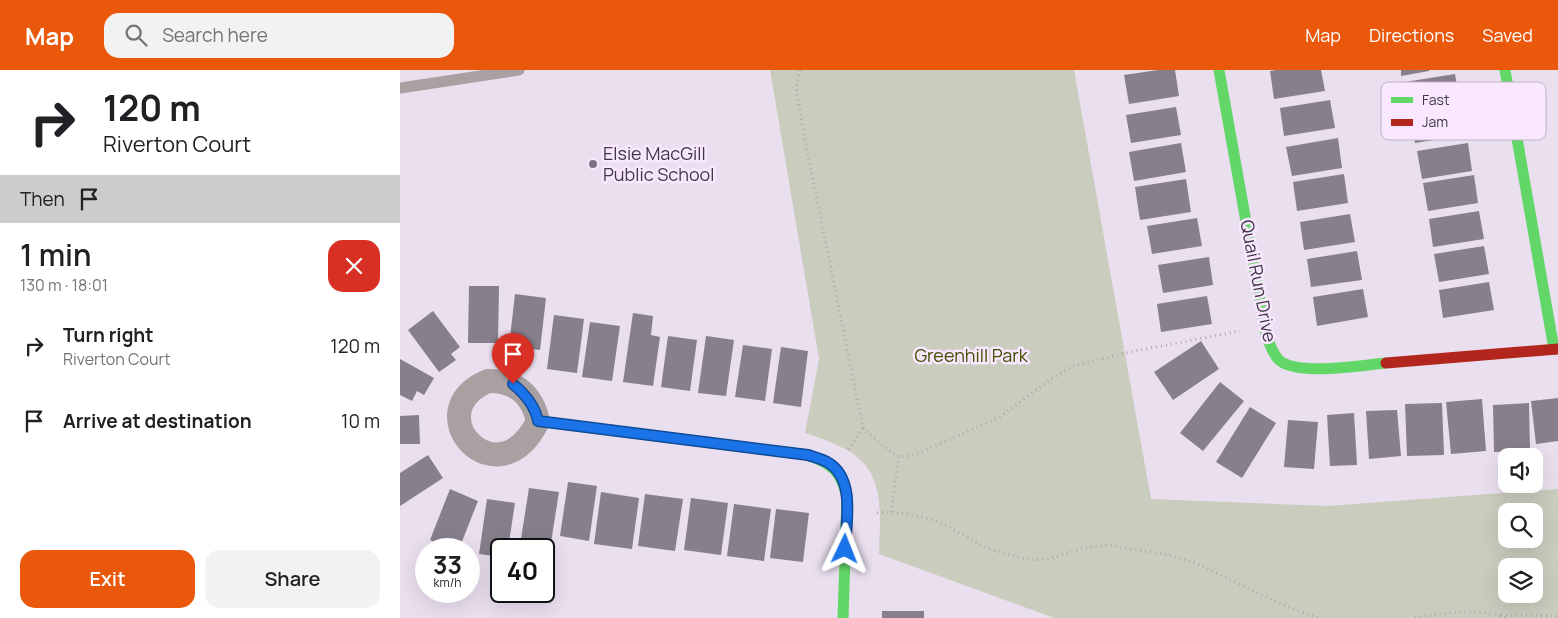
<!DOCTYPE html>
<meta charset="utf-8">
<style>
body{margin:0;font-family:Manrope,sans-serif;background:#f2f2f2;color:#202124;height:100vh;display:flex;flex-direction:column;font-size:19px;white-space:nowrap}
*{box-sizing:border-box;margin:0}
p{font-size:16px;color:#757577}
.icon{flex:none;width:28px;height:28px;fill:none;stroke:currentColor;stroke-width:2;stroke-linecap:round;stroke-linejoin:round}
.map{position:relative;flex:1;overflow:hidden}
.details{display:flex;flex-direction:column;background:#fff;width:400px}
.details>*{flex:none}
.banner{background:#fff;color:#202124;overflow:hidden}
.controls{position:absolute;left:1098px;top:378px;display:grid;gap:10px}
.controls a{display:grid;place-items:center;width:45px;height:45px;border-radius:10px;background:#fff;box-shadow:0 5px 20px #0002;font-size:25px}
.speed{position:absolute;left:15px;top:468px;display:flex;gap:10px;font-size:25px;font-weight:700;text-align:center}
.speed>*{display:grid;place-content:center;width:65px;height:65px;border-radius:50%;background:#fff;box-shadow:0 5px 20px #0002;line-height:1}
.speed small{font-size:12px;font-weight:400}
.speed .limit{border:2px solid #111;border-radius:8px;background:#fff;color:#111}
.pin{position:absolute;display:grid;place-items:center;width:42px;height:42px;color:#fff;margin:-51px -21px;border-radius:50% 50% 50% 0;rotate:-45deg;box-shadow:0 0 5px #0007}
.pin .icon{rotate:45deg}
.me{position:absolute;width:55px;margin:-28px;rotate:2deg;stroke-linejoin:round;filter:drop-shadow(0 0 4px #0008)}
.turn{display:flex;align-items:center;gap:18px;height:105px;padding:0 20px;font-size:22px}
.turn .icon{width:65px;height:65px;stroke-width:2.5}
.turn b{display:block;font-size:35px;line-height:42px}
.then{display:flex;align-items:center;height:48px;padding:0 20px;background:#0003;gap:10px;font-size:19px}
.round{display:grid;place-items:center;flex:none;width:52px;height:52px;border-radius:15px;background:#f2f2f2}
.headline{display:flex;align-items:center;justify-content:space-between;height:85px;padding:0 20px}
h1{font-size:30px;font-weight:600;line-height:38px}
.action{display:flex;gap:10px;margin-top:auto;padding:10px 20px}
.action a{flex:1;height:58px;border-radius:15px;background:#ea580c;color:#fff;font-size:20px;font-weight:600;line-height:58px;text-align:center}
.action a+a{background:#f2f2f2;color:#202124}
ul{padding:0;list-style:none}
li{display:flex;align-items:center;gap:15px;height:75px;padding:0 20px}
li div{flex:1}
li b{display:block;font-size:19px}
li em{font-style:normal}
header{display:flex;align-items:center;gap:30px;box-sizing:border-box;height:70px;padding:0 25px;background:#ea580c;color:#fff}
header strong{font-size:24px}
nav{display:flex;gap:28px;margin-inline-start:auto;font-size:18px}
.search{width:350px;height:45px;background:#f2f2f2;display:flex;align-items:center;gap:12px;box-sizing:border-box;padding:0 18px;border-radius:15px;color:#757577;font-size:19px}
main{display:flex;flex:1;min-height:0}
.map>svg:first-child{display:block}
.green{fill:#caccbe;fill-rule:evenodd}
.building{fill:#877f8b}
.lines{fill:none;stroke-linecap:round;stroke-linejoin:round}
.path{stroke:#b1a9ae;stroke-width:3;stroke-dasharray:1 4;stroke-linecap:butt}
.lane{stroke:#a9a1a1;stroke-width:11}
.street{stroke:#a9a1a1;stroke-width:24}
.fast{stroke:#63d668;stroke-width:11}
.jam{stroke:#b3261e;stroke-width:11}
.route-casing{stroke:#114b97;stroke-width:12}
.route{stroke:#1a73e8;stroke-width:9}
.poi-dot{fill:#7c7280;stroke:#f9e7ff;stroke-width:2}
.labels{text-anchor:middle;stroke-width:5;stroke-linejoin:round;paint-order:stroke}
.poi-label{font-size:18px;fill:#413844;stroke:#f9e7ff;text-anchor:start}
.street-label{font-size:18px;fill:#413844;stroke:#f9e7ff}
.park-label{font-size:18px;fill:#404f00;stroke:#f9e7ff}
.key{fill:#f9e7ff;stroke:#c2b2c7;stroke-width:1}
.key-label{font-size:14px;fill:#413844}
</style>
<header>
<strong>Map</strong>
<div class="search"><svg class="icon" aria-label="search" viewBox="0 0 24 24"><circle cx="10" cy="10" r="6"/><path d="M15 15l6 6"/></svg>Search here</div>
<nav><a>Map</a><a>Directions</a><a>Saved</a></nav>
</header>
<main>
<section class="details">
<div class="banner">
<div class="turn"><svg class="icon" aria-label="right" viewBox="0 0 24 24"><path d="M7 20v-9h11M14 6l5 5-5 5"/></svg><div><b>120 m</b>Riverton Court</div></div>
<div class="then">Then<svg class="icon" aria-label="arrive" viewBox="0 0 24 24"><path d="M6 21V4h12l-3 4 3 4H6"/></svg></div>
</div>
<div class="headline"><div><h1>1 min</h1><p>130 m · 18:01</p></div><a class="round" style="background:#d93025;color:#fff"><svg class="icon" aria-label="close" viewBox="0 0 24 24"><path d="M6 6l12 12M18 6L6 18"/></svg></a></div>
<ul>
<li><svg class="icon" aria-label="right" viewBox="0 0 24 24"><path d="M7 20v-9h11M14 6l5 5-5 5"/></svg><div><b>Turn right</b><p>Riverton Court</p></div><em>120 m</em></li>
<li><svg class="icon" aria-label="arrive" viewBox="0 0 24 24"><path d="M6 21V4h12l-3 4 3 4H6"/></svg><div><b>Arrive at destination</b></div><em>10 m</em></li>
</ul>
<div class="action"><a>Exit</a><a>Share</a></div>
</section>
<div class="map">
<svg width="1158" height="548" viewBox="0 0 1158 548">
<rect width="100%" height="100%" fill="#eadfef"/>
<!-- green -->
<path class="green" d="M370,0H674L751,429L927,436L1158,419V548H654L479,484C480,442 487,398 441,377C430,371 417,367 405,363L419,289ZM1106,441H1134V469H1106ZM1106,496H1134V524H1106Z"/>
<!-- building -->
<g class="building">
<path d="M758,0H775L779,26L729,34L724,5Z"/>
<path d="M876,0H921L925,21L874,29L870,1Z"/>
<path d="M1001,0H1029V1L1001,6Z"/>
<path d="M1055,4L1060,32L1010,40L1005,12Z"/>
<path d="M930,30L935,58L884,66L880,38Z"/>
<path d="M776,37L781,65L731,73L726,45Z"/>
<path d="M1061,37L1066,65L1015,73L1011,45Z"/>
<path d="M938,68L942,98L892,106L886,77Z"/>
<path d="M781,73L786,102L734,111L729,82Z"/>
<path d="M1068,73L1072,101L1022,109L1017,81Z"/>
<path d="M944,104L948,133L897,141L893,112Z"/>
<path d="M1074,105L1078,133L1028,141L1023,113Z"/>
<path d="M786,109L791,142L740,150L735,117Z"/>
<path d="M1079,141L1084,169L1033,177L1029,149Z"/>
<path d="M950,144L955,172L904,180L900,152Z"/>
<path d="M797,148L802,176L752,184L747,156Z"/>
<path d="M1084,176L1089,204L1039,212L1034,184Z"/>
<path d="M957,181L962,210L911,217L907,189Z"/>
<path d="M809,187L813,215L763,223L758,195Z"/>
<path d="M1089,212L1094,240L1043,248L1039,220Z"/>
<path d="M69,216H99L98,273H68Z"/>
<path d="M963,219L968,247L917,256L913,227Z"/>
<path d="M115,224L146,228L140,280L109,276Z"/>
<path d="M807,226L812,254L761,262L757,234Z"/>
<path d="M33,241L60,277L51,284L56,290L39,302L8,260Z"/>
<path d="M233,243L253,246L251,265L260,267L253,316L223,312Z"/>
<path d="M154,245L184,249L177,303L147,299Z"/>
<path d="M190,252L220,256L212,311L182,307Z"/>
<path d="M268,266L297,270L290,321L261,317Z"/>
<path d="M306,266L334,270L326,326L298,323Z"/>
<path d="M801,271L819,299L773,330L754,302Z"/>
<path d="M343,275L372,279L365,331L335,327Z"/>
<path d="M381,277L408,281L401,337L373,333Z"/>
<path d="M0,289L34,308L24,325L17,321L12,331L0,325Z"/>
<path d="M820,312L844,331L803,381L780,363Z"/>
<path d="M1158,328V371L1136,374L1131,331Z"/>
<path d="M1082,329L1086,381L1051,384L1046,332Z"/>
<path d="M1042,333L1044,385L1007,386L1005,334Z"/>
<path d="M1129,333L1130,381L1094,382L1093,335Z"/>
<path d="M850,337L876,353L842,408L816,392Z"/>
<path d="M997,340L1001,386L969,389L966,341Z"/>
<path d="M954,343L957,395L930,396L927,345Z"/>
<path d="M19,345L20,374H0V346Z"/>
<path d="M888,350L918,352L914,399L884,397Z"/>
<path d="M28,385L43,408L0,436V403Z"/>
<path d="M168,412L197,416L189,471L160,466Z"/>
<path d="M129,418L159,422L150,479L120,475Z"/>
<path d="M50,419L78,431L59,479H51L30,470Z"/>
<path d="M201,422L239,428L232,479L194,474Z"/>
<path d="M245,424L283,429L275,481L238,476Z"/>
<path d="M291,428L328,433L321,485L284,480Z"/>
<path d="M87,429L115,433L108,479H101V487L79,484Z"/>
<path d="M334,434L371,439L364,491L327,486Z"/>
<path d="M376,439L409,443L403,492L370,488Z"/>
<rect x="482" y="541" width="42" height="7"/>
</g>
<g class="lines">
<!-- path -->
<g class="path">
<path d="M400,0L396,17L404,65L463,358L448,380"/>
<path d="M463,358L489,381L499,387L515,385L600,347L651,309L673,296L725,283L840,261"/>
<path d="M491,442L499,387"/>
<path d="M477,443L491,442L509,444L530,449L547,456L586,478L629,490L648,489L684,478L707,475L769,485L796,493L876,532L918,548"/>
<path d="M1101,545L1158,546"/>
<path d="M1015,548C1047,542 1075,538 1106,548"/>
</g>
<!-- lane -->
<path class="lane" d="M0,18L119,0"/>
<!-- street -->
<path class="street" d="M88,311C115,310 132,324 138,351C98,433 15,342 88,311Z"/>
<!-- fast -->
<g class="fast">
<path d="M819,0L866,264C869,273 872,282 878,289C895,307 962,295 986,293"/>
<path d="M1105,0L1154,279"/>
<path d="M138,351L408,385C432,394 441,401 447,427L443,548"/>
</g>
<!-- jam -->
<path class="jam" d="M986,293L1158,279"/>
</g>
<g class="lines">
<!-- route casing -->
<g class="route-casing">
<path id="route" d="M113,314C125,324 135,335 138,351L408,385C414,387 422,389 427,392C456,408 446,452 445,479"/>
</g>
<!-- route -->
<use href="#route" class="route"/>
</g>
<!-- markers -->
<circle class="poi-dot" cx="193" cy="94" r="5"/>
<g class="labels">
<!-- poi labels -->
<g class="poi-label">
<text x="203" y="90">Elsie MacGill<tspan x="203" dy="21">Public School</tspan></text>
</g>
<!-- street labels -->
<g class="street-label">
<text transform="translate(858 211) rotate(79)" y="6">Quail Run Drive</text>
</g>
<!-- park labels -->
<g class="park-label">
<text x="571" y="292">Greenhill Park</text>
</g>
</g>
<!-- legend -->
<rect x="981" y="12" width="165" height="58" rx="8" class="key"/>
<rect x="991" y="27" width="22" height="6" fill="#63d668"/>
<rect x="991" y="49" width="22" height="7" fill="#b3261e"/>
<g class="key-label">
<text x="1022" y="35">Fast</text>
<text x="1022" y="57">Jam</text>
</g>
</svg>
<div class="controls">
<a><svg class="icon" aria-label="sound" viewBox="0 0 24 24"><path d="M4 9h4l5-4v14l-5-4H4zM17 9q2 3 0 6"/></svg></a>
<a><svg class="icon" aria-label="search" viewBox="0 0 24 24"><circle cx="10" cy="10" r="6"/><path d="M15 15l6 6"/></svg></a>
<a><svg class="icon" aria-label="layers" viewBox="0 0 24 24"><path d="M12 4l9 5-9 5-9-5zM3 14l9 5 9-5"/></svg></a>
</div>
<div class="speed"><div>33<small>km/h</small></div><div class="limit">40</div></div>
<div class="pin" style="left:113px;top:314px;background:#d93025"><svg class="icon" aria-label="arrive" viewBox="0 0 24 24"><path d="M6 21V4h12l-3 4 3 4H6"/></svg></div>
<svg class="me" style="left:445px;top:479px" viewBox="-20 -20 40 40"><path d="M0-17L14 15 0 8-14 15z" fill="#1a73e8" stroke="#fff" stroke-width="4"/></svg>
</div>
</main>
